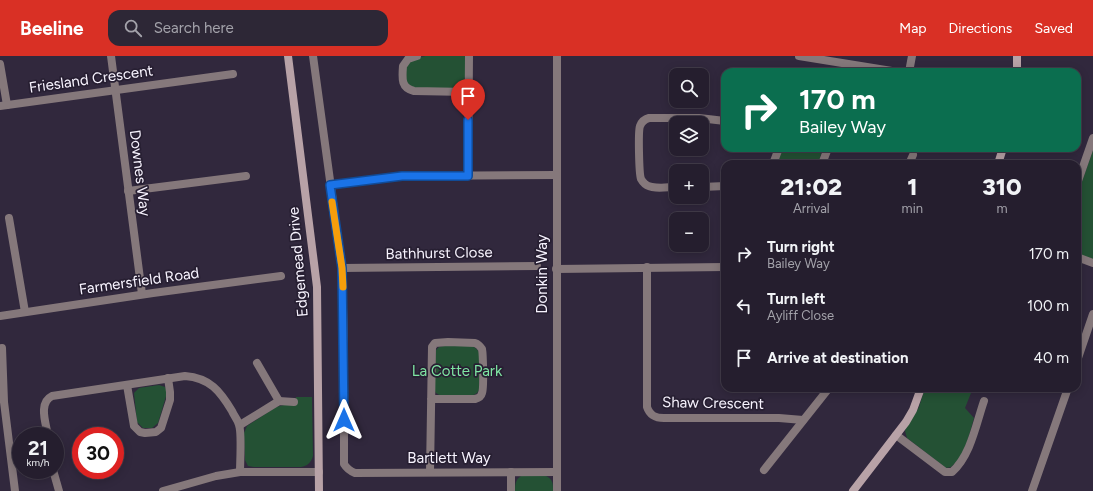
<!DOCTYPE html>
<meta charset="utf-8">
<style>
body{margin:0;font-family:Figtree,sans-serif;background:#2d2736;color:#f1f3f6;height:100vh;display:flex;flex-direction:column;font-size:15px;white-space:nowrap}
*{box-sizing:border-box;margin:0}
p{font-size:13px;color:#a3a2aa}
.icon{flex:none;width:22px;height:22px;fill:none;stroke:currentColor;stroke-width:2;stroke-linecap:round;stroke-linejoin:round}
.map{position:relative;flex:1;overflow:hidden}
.panel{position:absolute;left:721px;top:104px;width:360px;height:232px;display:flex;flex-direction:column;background:#251e2e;border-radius:12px;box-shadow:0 2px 10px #0003,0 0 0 1px #423c4a}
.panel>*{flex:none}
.hud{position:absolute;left:721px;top:12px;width:360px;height:84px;border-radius:12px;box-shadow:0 2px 10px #0003,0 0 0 1px #423c4a;background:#0b6e4f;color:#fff;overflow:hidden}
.tools{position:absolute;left:669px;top:12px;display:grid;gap:8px}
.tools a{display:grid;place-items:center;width:40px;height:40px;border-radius:8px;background:#251e2e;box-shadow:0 2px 10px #0003,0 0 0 1px #423c4a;font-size:20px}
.speed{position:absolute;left:12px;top:371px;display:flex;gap:8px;font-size:20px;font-weight:700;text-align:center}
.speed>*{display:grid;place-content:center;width:52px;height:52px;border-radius:50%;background:#251e2e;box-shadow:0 2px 10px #0003,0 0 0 1px #423c4a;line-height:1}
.speed small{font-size:10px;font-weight:400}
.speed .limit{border:6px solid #d22;background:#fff;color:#111}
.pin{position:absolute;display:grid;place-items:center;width:34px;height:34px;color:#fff;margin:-41px -17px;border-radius:50% 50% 50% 0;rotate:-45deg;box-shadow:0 0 4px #0007}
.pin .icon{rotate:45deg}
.me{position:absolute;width:44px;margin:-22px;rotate:0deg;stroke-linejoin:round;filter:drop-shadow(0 0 3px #0008)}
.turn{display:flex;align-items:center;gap:14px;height:84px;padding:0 12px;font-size:18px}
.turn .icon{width:52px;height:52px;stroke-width:2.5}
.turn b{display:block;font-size:28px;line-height:34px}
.eta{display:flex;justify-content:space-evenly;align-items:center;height:68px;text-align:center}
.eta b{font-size:24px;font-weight:800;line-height:28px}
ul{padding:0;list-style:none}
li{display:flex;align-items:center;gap:12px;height:52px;padding:0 12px}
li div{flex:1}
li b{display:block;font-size:15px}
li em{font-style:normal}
header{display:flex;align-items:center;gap:24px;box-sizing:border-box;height:56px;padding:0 20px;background:#d93025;color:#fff}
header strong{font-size:19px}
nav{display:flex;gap:22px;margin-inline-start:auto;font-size:14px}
.search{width:280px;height:36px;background:#2d2736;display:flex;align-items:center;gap:10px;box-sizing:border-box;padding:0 14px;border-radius:12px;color:#a3a2aa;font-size:15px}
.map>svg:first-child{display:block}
.green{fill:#245134}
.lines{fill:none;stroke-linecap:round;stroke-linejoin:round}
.street{stroke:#85787b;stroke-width:8}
.secondary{stroke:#b8a2a7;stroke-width:8}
.route-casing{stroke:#114b97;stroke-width:10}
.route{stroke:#1a73e8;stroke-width:7}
.slow{stroke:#f59e0b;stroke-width:7}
.labels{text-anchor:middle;stroke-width:3.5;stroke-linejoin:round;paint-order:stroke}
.street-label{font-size:15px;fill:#f7f3fe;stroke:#271f32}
.park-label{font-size:15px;fill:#7fe5a3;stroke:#271f32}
</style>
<header>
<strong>Beeline</strong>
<div class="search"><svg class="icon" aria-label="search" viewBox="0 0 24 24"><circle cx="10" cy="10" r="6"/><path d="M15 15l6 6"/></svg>Search here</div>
<nav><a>Map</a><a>Directions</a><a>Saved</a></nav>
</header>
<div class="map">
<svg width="1093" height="435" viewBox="0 0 1093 435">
<rect width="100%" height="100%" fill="#31283d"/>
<!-- green -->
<g class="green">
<path d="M425,0H465V21L463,28L457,32H415C415,31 410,30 409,29C404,24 404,10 410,5C414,2 421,1 425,0Z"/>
<path d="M783,92H818L821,98L818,108H777Z"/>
<path d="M1093,94V203L1077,198V140Z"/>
<path d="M444,290H472C476,292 478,294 480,298L479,334L477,337L472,340H441L436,337L433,332L436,294L439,291Z"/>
<path d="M159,329L165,331L167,337L158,367L152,372H143L137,366L134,337L139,332Z"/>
<path d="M925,332H973L965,352L974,362C969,379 965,400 951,411L946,412L907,382L905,375L906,372L919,351Z"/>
<path d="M296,341H312L313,400C311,407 307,410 301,411H254L248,410L245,404L244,377L247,370L276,351L284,349H296Z"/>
<path d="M523,419L546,420C553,423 553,428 553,435H515C515,427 516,422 523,419Z"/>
</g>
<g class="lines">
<!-- street -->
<g class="street">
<path d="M111,0L142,238"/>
<path d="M313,0L342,212L344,291V408C347,413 350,415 355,417L557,416"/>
<path d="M417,0L408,3L403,10C402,23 401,32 414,35L468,36"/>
<path d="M557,0V435"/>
<path d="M799,0L898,16"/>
<path d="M0,8L7,49"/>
<path d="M846,16L847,8"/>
<path d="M909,16L912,0"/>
<path d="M0,50L233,18"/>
<path d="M773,108L779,92"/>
<path d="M822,108L828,92"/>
<path d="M909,108L913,99"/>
<path d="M468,120L469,0"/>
<path d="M1077,128L1093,82"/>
<path d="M330,129L402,120L556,119"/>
<path d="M676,131C667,131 652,134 645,128C643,126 642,125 641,123C639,118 638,75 640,70C642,65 645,63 649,62H699L725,65"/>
<path d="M702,131L725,130"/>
<path d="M128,135L246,120"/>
<path d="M9,162L25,256"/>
<path d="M1077,201L1093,207"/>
<path d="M647,211V351C650,360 656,362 664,362H779L803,364"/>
<path d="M724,211L725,281"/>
<path d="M342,212L537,210"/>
<path d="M556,213L725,211"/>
<path d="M0,260L153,237L281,220"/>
<path d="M2,292L4,346L15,435"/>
<path d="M1077,305L1093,258"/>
<path d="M257,307L279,345"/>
<path d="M127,329L134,370L140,376L145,377L156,376L161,372L170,344V336L168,322"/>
<path d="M240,369L279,345L294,346"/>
<path d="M896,379L945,416H952C971,399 976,368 984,345"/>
<path d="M48,380C46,367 38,347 52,340L185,320C210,322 220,335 232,355C234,360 238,364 239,369C242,377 240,406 240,416"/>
<path d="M53,414L59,435"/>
<path d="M764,414L829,332"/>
<path d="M430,416L432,291L435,287L448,286L475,287C478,288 480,290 482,293C483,298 484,333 482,337C481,341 479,342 475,343H431"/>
<path d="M511,416V435"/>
<path d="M163,435L216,420L240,416H319"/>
<path d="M1032,435L1068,332"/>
</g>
<!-- secondary -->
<g class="secondary">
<path d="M288,0L317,231L319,435"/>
<path d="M1017,0V16"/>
<path d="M998,108L1003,92"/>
<path d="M853,435L906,366L913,354L921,332"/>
</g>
</g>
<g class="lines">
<!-- route casing -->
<g class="route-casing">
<path id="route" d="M344,364L342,212L330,129L402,120H468V64"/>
</g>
<!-- route -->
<use href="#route" class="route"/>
<!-- slow -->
<path class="slow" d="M332,146L342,212L343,231"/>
</g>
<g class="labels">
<!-- street labels -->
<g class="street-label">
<text transform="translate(91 23) rotate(-8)" y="5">Friesland Crescent</text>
<text transform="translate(140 117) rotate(83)" y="5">Downes Way</text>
<text transform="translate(439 197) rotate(-1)" y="5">Bathhurst Close</text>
<text transform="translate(298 206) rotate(-95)" y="5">Edgemead Drive</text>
<text transform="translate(542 218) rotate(-90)" y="5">Donkin Way</text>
<text transform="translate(139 225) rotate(-8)" y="5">Farmersfield Road</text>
<text transform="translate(713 347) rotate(1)" y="5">Shaw Crescent</text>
<text x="449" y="407">Bartlett Way</text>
</g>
<!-- park labels -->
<g class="park-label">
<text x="457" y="320">La Cotte Park</text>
</g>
</g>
</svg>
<div class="tools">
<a><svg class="icon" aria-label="search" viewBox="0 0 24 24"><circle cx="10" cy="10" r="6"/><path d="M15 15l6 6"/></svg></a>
<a><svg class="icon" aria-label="layers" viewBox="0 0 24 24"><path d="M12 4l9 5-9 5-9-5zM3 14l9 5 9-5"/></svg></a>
<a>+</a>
<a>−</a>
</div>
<div class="speed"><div>21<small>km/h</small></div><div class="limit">30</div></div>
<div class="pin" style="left:468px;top:64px;background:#d93025"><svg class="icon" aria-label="arrive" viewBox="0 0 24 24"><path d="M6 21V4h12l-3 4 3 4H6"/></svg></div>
<svg class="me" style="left:344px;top:364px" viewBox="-20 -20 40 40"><path d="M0-17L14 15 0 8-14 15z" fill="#1a73e8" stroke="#fff" stroke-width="4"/></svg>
<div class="hud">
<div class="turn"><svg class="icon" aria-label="right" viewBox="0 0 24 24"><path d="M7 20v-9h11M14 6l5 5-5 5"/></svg><div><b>170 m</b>Bailey Way</div></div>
</div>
<section class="panel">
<div class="eta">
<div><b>21:02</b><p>Arrival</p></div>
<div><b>1</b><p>min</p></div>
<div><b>310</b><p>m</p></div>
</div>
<ul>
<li><svg class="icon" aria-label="right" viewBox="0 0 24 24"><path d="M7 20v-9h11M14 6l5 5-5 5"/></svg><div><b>Turn right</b><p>Bailey Way</p></div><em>170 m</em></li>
<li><svg class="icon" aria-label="left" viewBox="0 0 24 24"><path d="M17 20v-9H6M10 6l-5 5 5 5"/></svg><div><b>Turn left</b><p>Ayliff Close</p></div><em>100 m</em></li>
<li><svg class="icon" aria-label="arrive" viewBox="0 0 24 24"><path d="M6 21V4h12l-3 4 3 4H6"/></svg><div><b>Arrive at destination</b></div><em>40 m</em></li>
</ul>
</section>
</div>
